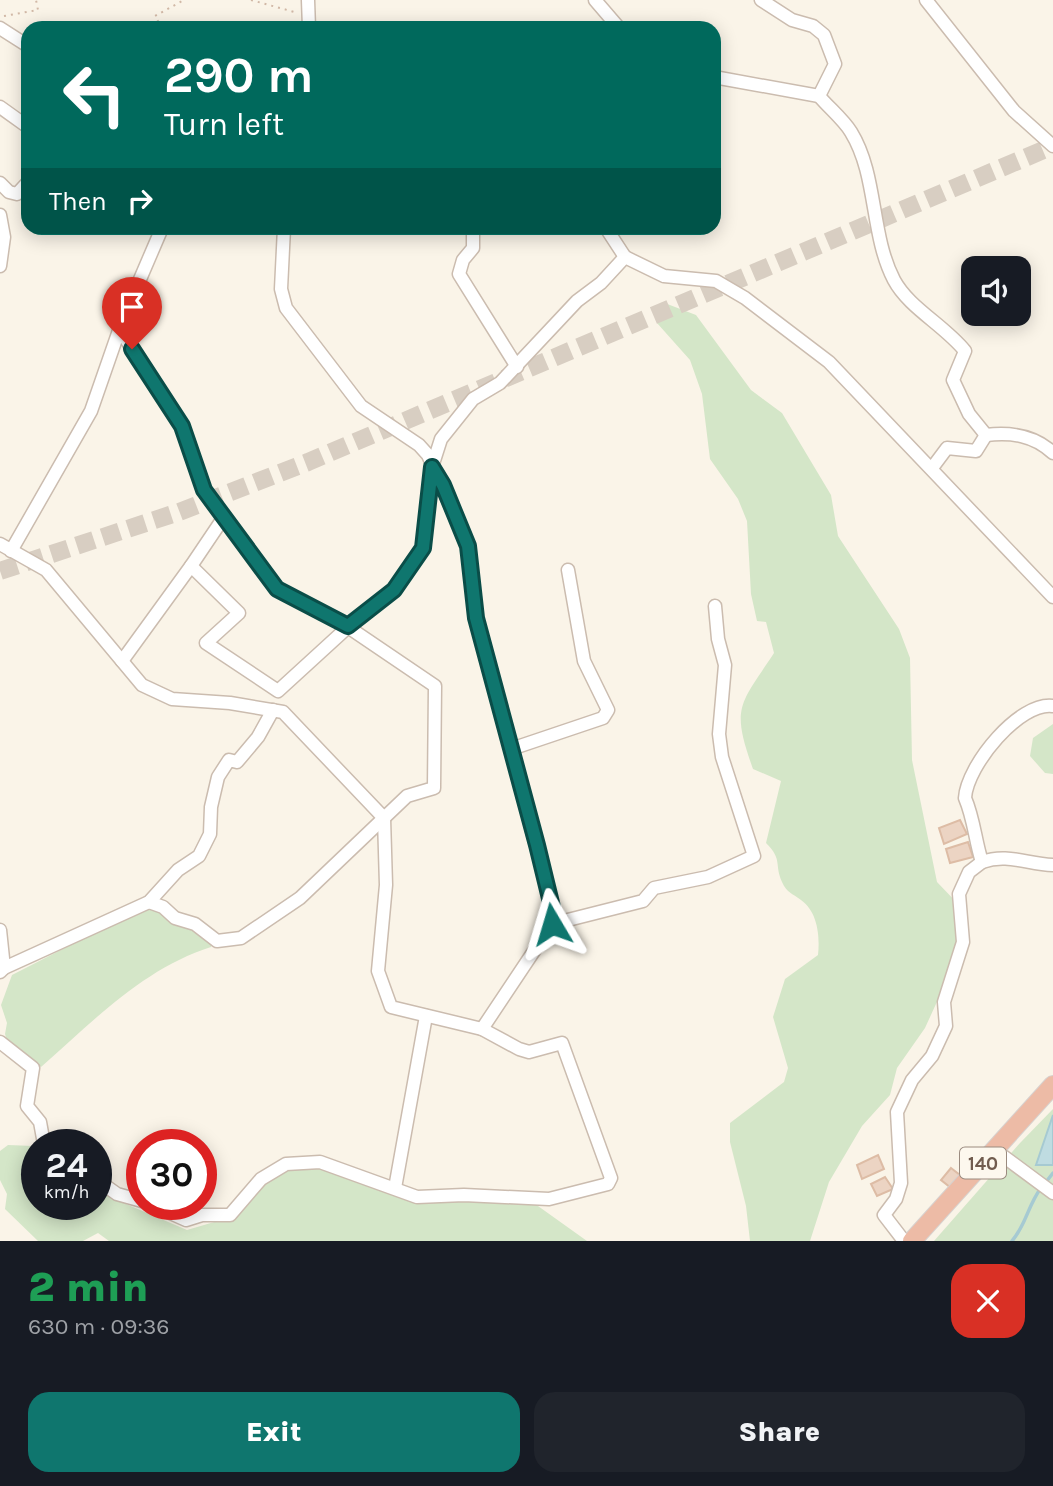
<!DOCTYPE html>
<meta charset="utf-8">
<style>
body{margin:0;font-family:Karla,sans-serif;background:#20242c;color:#f1f3f6;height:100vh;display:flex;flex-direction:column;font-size:26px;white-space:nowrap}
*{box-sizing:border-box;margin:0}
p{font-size:23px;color:#9ea1a6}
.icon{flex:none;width:38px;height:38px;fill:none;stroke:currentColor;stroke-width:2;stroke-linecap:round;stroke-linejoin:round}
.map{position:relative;height:1241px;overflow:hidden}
.side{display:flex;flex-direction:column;background:#171b24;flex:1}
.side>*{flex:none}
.guide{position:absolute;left:21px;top:21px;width:700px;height:214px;border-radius:21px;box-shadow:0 4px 18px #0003;background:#00695c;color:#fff;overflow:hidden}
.buttons{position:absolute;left:961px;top:256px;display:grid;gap:14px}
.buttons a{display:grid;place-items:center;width:70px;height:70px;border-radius:14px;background:#171b24;box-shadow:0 4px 18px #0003;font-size:35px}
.speed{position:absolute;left:21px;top:1129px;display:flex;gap:14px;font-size:35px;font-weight:700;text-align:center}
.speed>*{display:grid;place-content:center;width:91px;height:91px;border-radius:50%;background:#171b24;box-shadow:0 4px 18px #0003;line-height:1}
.speed small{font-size:18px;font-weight:400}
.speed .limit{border:10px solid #d22;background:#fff;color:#111}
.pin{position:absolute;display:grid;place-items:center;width:60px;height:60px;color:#fff;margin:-72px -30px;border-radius:50% 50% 50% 0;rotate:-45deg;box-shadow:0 0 7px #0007}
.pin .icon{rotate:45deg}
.me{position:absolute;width:77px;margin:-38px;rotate:353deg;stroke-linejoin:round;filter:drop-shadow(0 0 5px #0008)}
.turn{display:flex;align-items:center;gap:24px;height:147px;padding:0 28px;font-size:32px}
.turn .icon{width:91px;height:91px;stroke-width:2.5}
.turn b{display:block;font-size:49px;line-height:60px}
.then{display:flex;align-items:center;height:66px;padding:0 28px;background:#0003;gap:14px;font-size:26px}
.round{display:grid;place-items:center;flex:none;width:74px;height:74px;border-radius:21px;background:#20242c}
.head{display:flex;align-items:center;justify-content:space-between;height:119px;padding:0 28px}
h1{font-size:42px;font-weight:800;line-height:52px;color:#1e9e55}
.primary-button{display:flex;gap:14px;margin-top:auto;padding:14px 28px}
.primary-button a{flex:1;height:80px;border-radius:21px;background:#0f766e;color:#fff;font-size:28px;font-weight:800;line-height:80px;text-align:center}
.primary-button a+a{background:#20242c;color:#f1f3f6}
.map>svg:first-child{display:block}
.green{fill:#d4e6c8}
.water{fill:#bfdce1;stroke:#a6cad2;stroke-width:2}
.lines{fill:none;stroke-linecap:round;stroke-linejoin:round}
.stream{stroke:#a6cad2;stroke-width:3.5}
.building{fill:#ecd4c3;stroke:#ddbca5;stroke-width:2}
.highway-tunnel{stroke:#d8cec2;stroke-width:18;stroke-dasharray:18 9;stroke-linecap:butt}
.minor-casing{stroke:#cbbcaf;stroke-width:15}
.highway-casing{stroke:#d7d1ce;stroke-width:20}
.path{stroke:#d1b8a6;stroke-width:2;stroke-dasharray:2 5;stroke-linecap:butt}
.minor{stroke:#fff;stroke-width:12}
.highway{stroke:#edbba6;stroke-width:18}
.route-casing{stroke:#0a4d48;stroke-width:18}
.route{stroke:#0f766e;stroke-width:12}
.labels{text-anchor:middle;stroke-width:5;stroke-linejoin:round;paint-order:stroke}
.shield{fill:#fdf8ee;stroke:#9b8b7f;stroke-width:2}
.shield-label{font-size:19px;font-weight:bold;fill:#715c4f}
</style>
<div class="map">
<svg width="1053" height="1241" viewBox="0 0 1053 1241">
<rect width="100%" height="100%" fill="#faf4e8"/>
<!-- green -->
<g class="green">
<path d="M662,302L696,315L751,390L782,413L831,495L838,536L899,629L910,658L912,760L937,882L960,906L962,947L925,1028L897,1068L890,1095L862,1126L829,1182L810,1241H750L746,1206L730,1142V1123L784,1082L788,1068L773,1017L785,979L818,955C820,937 818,912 801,900C792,893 787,893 782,882C774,864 783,860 766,843L781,781L753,769C731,707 739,706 774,653L766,622L757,621L751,594L747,521L738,499L710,459L702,394L690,360L657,323Z"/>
<path d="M1053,724V774L1045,773L1030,756L1033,738Z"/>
<path d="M145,907L158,908C177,926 196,926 212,943L211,947C144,968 92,1022 41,1067L7,1040L5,1034L7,1023L1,1005L12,975Z"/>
<path d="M1053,1109V1241H934L1020,1143Z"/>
<path d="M8,1145L33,1146L37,1150V1204H96V1185L126,1204L187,1230L238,1215L265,1180L290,1167L321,1165L387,1188L531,1201L587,1241H109L98,1233L83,1241H38L5,1209L7,1194L0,1180V1151Z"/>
</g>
<!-- water -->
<path class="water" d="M1053,1115V1165H1036Z"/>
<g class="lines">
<!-- stream -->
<g class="stream">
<path d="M1046,1182L1053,1173"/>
<path d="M1012,1241C1026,1225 1028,1205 1041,1188"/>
</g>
</g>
<!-- building -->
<g class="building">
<path d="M960,820L967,834L944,844L939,828Z"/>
<path d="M968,842L973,857L950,863L946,849Z"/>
<path d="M878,1155L884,1169L862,1179L857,1165Z"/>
<path d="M951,1168L965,1179L955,1191L941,1180Z"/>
<path d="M885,1177L893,1189L877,1196L871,1184Z"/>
</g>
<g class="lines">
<!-- highway-tunnel -->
<path class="highway-tunnel" d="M0,571L179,512L308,462L1053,146"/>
<!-- minor casing -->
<g class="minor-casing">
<g id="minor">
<path d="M308,0L309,28"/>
<path d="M595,0L619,28"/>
<path d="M761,0L792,20L813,26L824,35L835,64L819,96C829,108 843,119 851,132C878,176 870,234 894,280C909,308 944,325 965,351L953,380L969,414L986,435"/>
<path d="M926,0L1014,111L1053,146"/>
<path d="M0,28L28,46"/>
<path d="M714,77L819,96"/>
<path d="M0,107L28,127"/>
<path d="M0,183L9,192L17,194L28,182"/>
<path d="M0,215L4,237L0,266"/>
<path d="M284,228L281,289L286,308L361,406L419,445L428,455L468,546L476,618L553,910L552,924L482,1029"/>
<path d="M473,228V248L463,260L459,274L517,367"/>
<path d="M606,228L625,257"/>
<path d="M120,330L182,426L204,490L277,589L348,627L394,590L423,548L432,467L441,439L473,399L500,383L577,301L601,283L625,257L664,276L716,281L745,298L829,362L1053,597"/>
<path d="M986,435C1011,432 1034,435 1053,453"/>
<path d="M932,468L947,448L976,451L986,435"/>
<path d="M0,544L46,570L142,685L172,699L230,703L283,712L384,818L386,885L378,971L391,1007L482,1029L519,1049L529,1052L562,1043L611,1178L608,1184L549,1199L464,1195L417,1197L320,1162L286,1164L261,1179L230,1215H202L186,1220L150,1204"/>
<path d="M11,551L91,411L123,319L162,228"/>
<path d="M191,566L224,517"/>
<path d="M122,661L191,566L239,613L206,643L278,691L348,627L435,686L434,788L407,796L300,898L241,938L217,941L195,924L175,918L163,907L149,902"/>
<path d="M1053,706C1020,701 967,765 965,798C974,819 975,840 982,862C1007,853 1027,864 1053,865"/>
<path d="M511,749L603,718L608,710L584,661L568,570"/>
<path d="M552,924L643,901L654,888L708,877L754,856L722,757L719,734L725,665L718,639L715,606"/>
<path d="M0,930L4,968L0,972"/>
<path d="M4,968L149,902L178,870L199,856L210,834L211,807L218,777L229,760L237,762L258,737L273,710"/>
<path d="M0,1042L33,1068L27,1106L40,1122L44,1144"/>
<path d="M995,1150L1053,1193"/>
<path d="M96,1179L117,1194L142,1201"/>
<path d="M395,1188L426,1016"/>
<path d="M904,1241L884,1215L896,1199L901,1183L897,1112L912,1080L932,1056L946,1026L944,1002L963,942L959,894L969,872L982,862"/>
</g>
</g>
<!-- highway casing -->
<g class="highway-casing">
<path id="highway" d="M912,1241L1053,1085"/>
</g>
<!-- path -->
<g class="path">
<path d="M251,0L298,13"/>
<path d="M4,16L38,10L36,0"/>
<path d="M162,28L155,16L184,0"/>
</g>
<!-- minor -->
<use href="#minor" class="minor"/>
<!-- highway -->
<use href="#highway" class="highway"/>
</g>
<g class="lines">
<!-- route casing -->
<g class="route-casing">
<path id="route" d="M132,349L182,426L204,490L277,589L348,626L394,590L423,548L432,467L443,485L468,546L476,618L537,845L553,911L552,924"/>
</g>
<!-- route -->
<use href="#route" class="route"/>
</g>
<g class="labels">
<!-- shield labels -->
<rect class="shield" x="960" y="1147.5" width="46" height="31" rx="5"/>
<g class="shield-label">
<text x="983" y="1170">140</text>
</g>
</g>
</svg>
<div class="buttons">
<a><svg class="icon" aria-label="sound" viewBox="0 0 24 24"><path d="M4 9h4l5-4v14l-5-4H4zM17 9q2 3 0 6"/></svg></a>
</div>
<div class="speed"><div>24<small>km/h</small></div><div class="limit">30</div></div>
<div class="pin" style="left:132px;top:349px;background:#d93025"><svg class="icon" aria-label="arrive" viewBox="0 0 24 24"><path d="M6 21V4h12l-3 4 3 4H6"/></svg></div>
<svg class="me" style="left:552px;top:924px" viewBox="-20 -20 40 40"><path d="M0-17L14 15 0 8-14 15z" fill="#0f766e" stroke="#fff" stroke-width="4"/></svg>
<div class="guide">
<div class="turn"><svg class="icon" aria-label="left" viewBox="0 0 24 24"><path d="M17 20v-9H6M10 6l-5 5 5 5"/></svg><div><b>290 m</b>Turn left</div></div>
<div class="then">Then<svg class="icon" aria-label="right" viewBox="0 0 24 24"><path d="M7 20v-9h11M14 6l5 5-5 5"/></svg></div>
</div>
</div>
<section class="side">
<div class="head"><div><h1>2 min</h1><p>630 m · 09:36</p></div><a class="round" style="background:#d93025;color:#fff"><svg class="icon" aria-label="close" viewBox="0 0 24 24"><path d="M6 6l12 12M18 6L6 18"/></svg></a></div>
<div class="primary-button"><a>Exit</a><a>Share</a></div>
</section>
